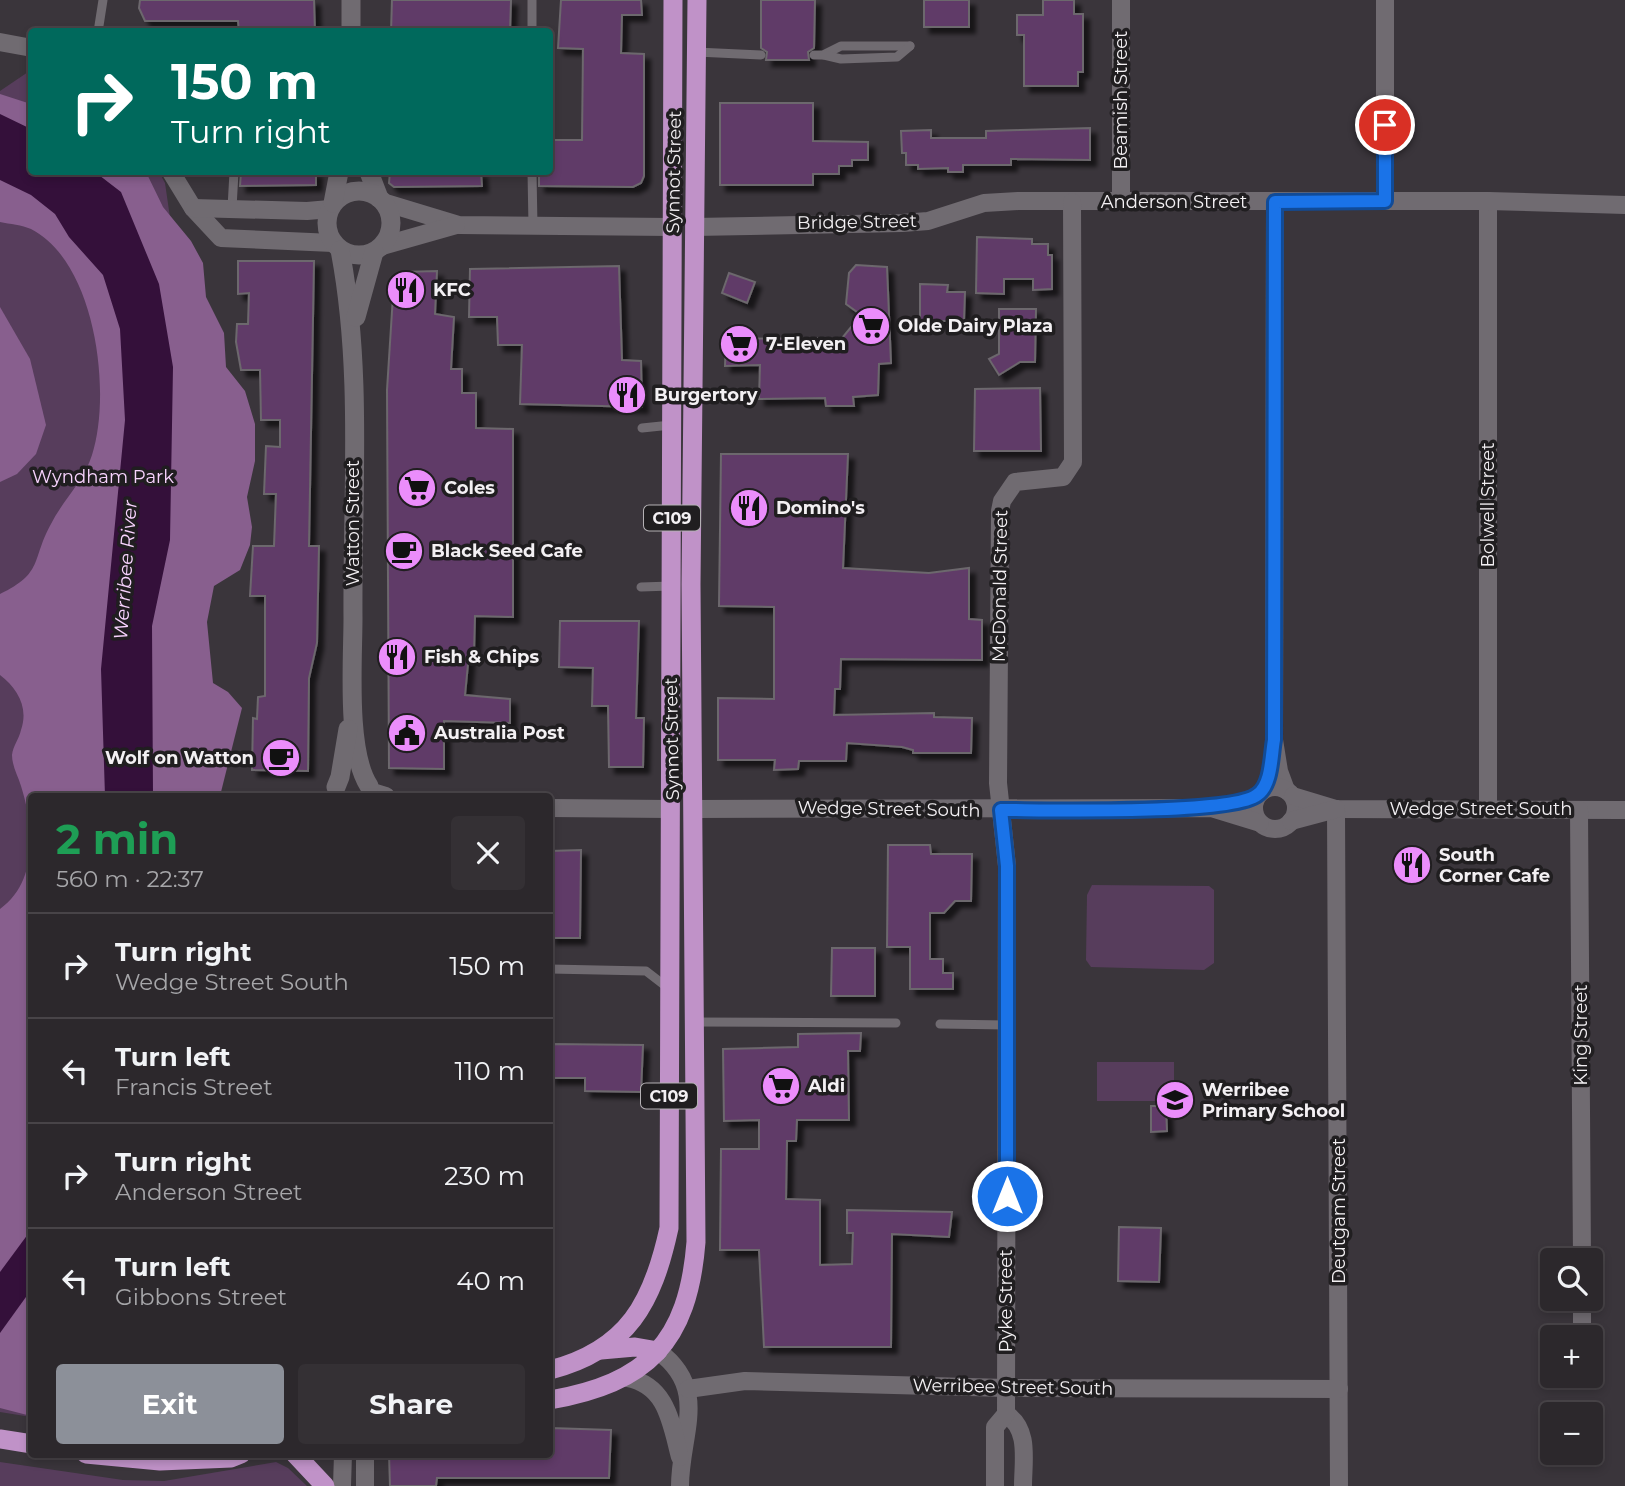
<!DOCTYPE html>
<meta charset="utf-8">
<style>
body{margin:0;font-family:Montserrat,sans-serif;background:#343034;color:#f1f3f6;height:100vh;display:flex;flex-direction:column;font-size:26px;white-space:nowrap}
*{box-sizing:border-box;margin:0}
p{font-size:23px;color:#a6a6a9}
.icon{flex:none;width:38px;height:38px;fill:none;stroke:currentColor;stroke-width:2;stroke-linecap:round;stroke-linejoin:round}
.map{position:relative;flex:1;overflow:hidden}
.panel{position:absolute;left:28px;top:793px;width:525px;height:665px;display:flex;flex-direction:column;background:#2c282c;border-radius:7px;box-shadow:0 4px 10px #0003,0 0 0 2px #484448}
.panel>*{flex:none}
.hud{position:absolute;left:28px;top:28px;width:525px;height:147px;border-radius:7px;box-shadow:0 4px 10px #0003,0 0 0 2px #484448;background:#00695c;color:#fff;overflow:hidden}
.fabs{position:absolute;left:1540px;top:1248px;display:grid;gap:14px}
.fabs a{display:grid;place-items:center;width:63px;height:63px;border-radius:7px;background:#2c282c;box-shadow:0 4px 10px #0003,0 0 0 2px #484448;font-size:35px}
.pin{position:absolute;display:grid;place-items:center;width:60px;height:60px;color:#fff;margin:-30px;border:4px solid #fff;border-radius:50%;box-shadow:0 2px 7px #0007}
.me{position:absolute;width:77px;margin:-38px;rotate:0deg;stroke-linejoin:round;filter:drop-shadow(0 0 5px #0008)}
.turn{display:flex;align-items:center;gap:24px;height:147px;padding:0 28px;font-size:32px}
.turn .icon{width:91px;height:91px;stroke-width:2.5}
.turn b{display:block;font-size:49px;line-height:60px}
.round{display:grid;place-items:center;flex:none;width:74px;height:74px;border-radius:7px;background:#343034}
.headline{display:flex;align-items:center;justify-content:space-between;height:119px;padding:0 28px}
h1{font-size:42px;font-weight:700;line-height:52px;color:#1e9e55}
.action{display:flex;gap:14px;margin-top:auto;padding:14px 28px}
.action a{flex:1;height:80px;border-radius:7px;background:#8c9099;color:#fff;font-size:28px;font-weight:700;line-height:80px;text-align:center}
.action a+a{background:#343034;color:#f1f3f6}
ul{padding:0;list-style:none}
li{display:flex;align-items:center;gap:21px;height:105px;padding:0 28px;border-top:2px solid #484448}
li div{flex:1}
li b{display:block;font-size:26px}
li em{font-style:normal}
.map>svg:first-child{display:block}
.green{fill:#573d5c}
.forest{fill:#885f8e}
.water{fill:#34103a}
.building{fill:#613b68;stroke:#6c676d;stroke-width:2;filter:url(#shadow)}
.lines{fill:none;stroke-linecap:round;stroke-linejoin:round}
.service{stroke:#706b71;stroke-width:9}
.minor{stroke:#706b71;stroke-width:18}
.tertiary{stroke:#706b71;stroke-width:19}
.trunk{stroke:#c092c8;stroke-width:19}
.route-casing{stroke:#114b97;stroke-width:18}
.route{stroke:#1a73e8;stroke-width:12}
.labels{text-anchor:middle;stroke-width:7;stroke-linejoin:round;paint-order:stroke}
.shield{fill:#201e20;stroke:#b4b1b4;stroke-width:2}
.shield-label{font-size:16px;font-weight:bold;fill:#f3f0f3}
.street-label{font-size:18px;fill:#f3f0f3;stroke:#201e20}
.poi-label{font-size:18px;font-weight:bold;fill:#f3f0f3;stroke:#201e20;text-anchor:start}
.park-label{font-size:18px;fill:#f9d4ff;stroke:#201e20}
.water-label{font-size:19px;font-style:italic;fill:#f9d4ff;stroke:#201e20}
</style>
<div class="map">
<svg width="1625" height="1486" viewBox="0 0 1625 1486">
<defs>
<filter id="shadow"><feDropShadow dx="6" dy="6" stdDeviation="2" flood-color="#0009"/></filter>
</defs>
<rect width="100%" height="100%" fill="#3a353b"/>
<!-- green -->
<g class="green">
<path d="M31,70L32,172H159L165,183L173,238L32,796L31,1417L0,1412V91Z"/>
<path d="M1092,885L1209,886L1214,890V963L1204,970L1091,967L1086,960L1087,895Z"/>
<rect x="1097" y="1062" width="77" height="39"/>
<path d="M0,1462L123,1480L164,1481L276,1462L288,1468L307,1486H0Z"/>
</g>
<!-- forest -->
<g class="forest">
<path d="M0,94L31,104L32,172H146L163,207L191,241L203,263L206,297L224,333L226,367L245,391L255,424V461L247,497L252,527L250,545L240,570L214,586L207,622L213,683L228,692L242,708L220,796H32L31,1416L0,1408V909C38,882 34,827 21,786C18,776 12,766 12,755C13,746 19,739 21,730C29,707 17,688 0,675V594C44,573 31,560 51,524C63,500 84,481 92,455C112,393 96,262 31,229C22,225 10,224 0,222Z"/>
<path d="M0,307L30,359L46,425L36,454L17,474L0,482Z"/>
</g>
<!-- water -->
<g class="water">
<path d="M0,114L31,129L32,172H95L121,192L159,284L173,367L170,540L152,626L153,796H105L101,669L125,420L120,329L103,275L69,237L55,214L31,195L0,180Z"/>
<path d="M31,1230V1290L0,1333V1272Z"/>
</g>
<!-- building -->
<g class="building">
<path d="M140,0H314L315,32H239L238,21H145L139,8Z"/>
<path d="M392,0H511L510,32H391Z"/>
<path d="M561,0H641L642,15H622L621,53L644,54V176L641,183L633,187L539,186V172H550V140H582L583,49L558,48Z"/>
<path d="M761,0H815L814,48L808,52L809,60H766L767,52L761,48Z"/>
<rect x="924" y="0" width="45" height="27"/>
<path d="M1043,0H1074V14H1083V72H1078V86H1024V35H1017V15H1043Z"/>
<path d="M720,103H813V141L868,142V160H852V166H839V174H813V185H720Z"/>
<path d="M1090,128V160L1011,159V165H963V172H948V168L918,169V165H906V153H902L901,131L931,130V138H986V131Z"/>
<path d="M241,172H316V185L240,186Z"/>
<path d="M390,172H481L482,186L394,187L389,183Z"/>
<path d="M977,237L1032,239V244H1048V255H1052V289L1033,290V279H1004V294L976,293Z"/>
<path d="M238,261H314L309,546H319L317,643L309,678L308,771L252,770L253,718L257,719L258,697L265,696V596H250L253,546H274L276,494H264L266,446L280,447V420H261L260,370H241L236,342L237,324H248L249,293L238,294Z"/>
<path d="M856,265L887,267L891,363L879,364L878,395L853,397L854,406H826L825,398L759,399L760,365L725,366L726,339L822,338L834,348L861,315L846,304L849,273Z"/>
<path d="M619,266L622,360L641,361L642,407L520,404L522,345H498L497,317H469L470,269Z"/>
<path d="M437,271L435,314L454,317L451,369H462V393H476V428L513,429V617L475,616L474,654H469L465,695L510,699V723L444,721V769L389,768L387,390L394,280L401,272Z"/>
<path d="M729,273L755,282L747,303L722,293Z"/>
<path d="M920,284L948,285L947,292H965L964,321H920Z"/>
<path d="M999,309H1036L1035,362H1020L999,375L989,359L999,354Z"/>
<path d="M1040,388L1041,451H974L975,389Z"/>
<path d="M721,454H848L843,568L929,573L969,568V619L982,620V660L841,659L840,689H835L834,715L934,713V717L972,718L971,753H913V750L902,747L847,743L846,761H799L798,769L774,770L775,760H718V698L774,699V607L719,606Z"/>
<path d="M560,621H639L636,718H644L643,767H609L608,706H592L593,668L559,667Z"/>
<path d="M888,845H930L931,854H972L971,901H955L944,913H930V959H943V973H953V989H910V947H887Z"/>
<path d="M581,850L580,938H550V851Z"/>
<path d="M832,948H875V996H831Z"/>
<path d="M861,1033L860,1051H848L849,1120H797L796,1141H787L786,1199L820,1200V1265L852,1264L853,1233H847V1210L952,1212L949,1237L892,1234L891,1347H764L759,1250H720L721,1149H759V1120L724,1121L723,1049L798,1047V1034Z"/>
<path d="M550,1044L643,1045L641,1092L585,1091V1078H550Z"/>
<path d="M1151,1106H1166L1167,1131L1151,1132Z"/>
<path d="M1119,1227L1161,1228L1159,1282L1118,1281Z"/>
<path d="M550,1428L611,1430L609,1478H437L436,1486H390L389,1454H550Z"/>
</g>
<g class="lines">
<!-- service -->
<g class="service">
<path d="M532,0V32"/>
<path d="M98,32L103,0"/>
<path d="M696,52L761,55"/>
<path d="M814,55H823L841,46H910"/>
<path d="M824,55L841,59L897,57L910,46"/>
<path d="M532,172L533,226"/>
<path d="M232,208L234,172"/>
<path d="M642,428L671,425"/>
<path d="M641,587L671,586"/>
<path d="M550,969L646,971L668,988"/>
<path d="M694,1022L896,1023"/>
<path d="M940,1024L1007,1025"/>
</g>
<!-- minor -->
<g class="minor">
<path d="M1121,0V201"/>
<path d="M0,42L32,48"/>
<path d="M171,172L193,208L221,238L333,243"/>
<path d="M1385,201V0"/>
<path d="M1488,201V809"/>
<path d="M383,202L459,225L671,227"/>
<path d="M1275,202L1274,740L1279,771L1286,790"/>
<path d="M193,208L307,211L330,209"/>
<path d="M694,227L902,223L928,221L984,203L1018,201H1488L1625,205"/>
<path d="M382,246L456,225"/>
<circle cx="1275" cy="808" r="21"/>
<path d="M373,792L386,796"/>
<path d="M1293,796L1336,809L1625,810"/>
<path d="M550,808L669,809"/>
<path d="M694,809L1211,808L1260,823"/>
<path d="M1336,809L1339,1486"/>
<path d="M1579,810L1582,1260"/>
<path d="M1291,821L1336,809"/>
<path d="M1582,1298V1337"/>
<path d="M658,1351C710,1389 680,1434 680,1486"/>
<path d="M1582,1376V1377"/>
<path d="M627,1378C667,1385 671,1423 680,1457"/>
<path d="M688,1389L745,1381L1006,1388L1339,1389"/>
<path d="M1006,1414C1030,1429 1023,1461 1023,1486"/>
<path d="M342,1486L343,1454"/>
<path d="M365,1486V1454"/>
<path d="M995,1486V1427L1006,1414L1007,866L998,783L1000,511L1002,501L1015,482L1063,477L1073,462L1072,202"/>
</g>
<!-- tertiary -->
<g class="tertiary">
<path d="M351,0V32"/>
<path d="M369,172L379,198"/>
<circle cx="359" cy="223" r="32"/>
<path d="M333,203L339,172"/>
<path d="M340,250C363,370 352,496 353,618C353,661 346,751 369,786"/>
<path d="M356,317L374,252"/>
<path d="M336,787L340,777L348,729"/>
</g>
<!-- trunk -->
<g class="trunk">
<path d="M601,1350L635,1347L658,1351"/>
<path d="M550,1370C628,1350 653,1302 669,1228L673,0"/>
<path d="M550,1400C647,1383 688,1343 696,1242L691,584L697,0"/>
<path d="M0,1439L32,1444"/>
<path d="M86,1454L160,1461L231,1458L241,1454"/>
<path d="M295,1454L325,1486"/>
</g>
</g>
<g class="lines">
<!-- route casing -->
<g class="route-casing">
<path id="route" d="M1007,1196V866L1001,810C1044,810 1231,815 1257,795C1272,785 1271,756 1274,740L1275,202L1385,201V125"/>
</g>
<!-- route -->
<use href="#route" class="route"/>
</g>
<!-- icons -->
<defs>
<g id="restaurant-disc" transform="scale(2.0125)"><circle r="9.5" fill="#eb8dfb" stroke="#201e20"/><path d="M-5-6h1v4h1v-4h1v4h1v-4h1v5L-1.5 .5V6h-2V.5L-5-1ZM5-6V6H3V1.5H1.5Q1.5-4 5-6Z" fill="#111"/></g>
<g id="supermarket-disc" transform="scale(2.0125)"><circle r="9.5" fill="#eb8dfb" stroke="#201e20"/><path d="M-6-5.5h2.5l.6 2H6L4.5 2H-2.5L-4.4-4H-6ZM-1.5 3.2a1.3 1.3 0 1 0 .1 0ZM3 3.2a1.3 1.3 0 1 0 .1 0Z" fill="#111"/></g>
<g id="cafe-disc" transform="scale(2.0125)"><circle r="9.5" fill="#eb8dfb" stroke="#201e20"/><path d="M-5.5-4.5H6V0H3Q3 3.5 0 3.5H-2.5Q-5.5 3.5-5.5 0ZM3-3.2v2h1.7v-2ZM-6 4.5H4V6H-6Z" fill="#111"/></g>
<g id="civic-disc" transform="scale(2.0125)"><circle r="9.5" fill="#eb8dfb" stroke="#201e20"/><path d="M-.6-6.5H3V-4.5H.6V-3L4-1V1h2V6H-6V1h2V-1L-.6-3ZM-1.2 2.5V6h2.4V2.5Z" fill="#111"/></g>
<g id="school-disc" transform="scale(2.0125)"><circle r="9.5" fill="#eb8dfb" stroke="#201e20"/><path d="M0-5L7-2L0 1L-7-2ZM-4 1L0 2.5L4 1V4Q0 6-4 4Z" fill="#111"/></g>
</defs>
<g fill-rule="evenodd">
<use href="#restaurant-disc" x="406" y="290"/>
<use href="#supermarket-disc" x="871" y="326"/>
<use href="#supermarket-disc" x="739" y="344"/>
<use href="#restaurant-disc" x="627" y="395"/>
<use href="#supermarket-disc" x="417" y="488"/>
<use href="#restaurant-disc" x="749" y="508"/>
<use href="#cafe-disc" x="404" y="551"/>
<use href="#restaurant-disc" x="397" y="657"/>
<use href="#civic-disc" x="407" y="733"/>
<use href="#cafe-disc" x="281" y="758"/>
<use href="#restaurant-disc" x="1412" y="865"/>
<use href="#supermarket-disc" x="781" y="1086"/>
<use href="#school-disc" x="1175" y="1100"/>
</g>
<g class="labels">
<!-- shield labels -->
<g class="shield">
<rect x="644" y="505.5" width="56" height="25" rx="5"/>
<rect x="641" y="1083.5" width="56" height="25" rx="5"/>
</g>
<g class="shield-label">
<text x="672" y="524">C109</text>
<text x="669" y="1102">C109</text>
</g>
<!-- street labels -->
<g class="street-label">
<text transform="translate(1121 100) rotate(-90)" y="6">Beamish Street</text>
<text transform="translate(674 172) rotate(-89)" y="6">Synnot Street</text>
<text x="1174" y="208">Anderson Street</text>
<text transform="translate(857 222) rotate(-1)" y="6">Bridge Street</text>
<text transform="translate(1488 505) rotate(-90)" y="6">Bolwell Street</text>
<text transform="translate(353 523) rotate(-90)" y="6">Watton Street</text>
<text transform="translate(1000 586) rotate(-89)" y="6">McDonald Street</text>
<text transform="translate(672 739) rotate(-91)" y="6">Synnot Street</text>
<text transform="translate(889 809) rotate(1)" y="6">Wedge Street South</text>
<text x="1481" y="815">Wedge Street South</text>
<text transform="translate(1581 1035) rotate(-90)" y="6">King Street</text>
<text transform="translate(1339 1211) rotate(-90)" y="6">Deutgam Street</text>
<text transform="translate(1006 1301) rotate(-90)" y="6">Pyke Street</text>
<text transform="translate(1013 1387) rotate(1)" y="6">Werribee Street South</text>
</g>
<!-- poi labels -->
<g class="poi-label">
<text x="433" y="296">KFC</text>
<text x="898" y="332">Olde Dairy Plaza</text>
<text x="766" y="350">7-Eleven</text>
<text x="654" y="401">Burgertory</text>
<text x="444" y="494">Coles</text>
<text x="776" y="514">Domino's</text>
<text x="431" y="557">Black Seed Cafe</text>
<text x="424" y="663">Fish &amp; Chips</text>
<text x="434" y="739">Australia Post</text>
<text x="254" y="764" text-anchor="end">Wolf on Watton</text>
<text x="1439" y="861">South<tspan x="1439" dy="21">Corner Cafe</tspan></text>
<text x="808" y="1092">Aldi</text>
<text x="1202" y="1096">Werribee<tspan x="1202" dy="21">Primary School</tspan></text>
</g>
<!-- park labels -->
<g class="park-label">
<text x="103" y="483">Wyndham Park</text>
</g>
<!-- water labels -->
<g class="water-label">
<text transform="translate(125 570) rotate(-86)" y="7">Werribee River</text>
</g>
</g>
</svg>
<div class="fabs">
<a><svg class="icon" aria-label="search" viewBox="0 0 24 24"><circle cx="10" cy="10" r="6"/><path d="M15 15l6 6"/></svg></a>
<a>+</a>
<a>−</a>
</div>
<div class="pin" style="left:1385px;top:125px;background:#d93025"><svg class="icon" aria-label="arrive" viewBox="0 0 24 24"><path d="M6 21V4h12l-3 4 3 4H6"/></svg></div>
<svg class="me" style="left:1007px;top:1196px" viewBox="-20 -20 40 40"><circle r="17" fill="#1a73e8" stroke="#fff" stroke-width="3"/><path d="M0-11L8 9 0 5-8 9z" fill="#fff"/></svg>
<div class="hud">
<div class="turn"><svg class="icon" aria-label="right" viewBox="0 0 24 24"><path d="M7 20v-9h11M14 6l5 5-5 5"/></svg><div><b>150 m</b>Turn right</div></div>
</div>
<section class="panel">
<div class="headline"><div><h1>2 min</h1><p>560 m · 22:37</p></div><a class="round"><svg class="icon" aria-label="close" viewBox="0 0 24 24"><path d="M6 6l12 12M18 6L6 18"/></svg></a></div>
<ul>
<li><svg class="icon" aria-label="right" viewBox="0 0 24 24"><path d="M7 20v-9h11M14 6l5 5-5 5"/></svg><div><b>Turn right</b><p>Wedge Street South</p></div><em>150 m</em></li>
<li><svg class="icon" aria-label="left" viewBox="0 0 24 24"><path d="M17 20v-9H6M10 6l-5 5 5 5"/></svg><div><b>Turn left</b><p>Francis Street</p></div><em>110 m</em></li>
<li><svg class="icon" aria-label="right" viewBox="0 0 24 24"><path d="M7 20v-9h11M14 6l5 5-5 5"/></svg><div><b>Turn right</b><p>Anderson Street</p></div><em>230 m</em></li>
<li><svg class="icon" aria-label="left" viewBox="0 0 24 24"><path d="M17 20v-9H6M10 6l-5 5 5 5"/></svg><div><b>Turn left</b><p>Gibbons Street</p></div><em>40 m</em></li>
</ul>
<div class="action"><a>Exit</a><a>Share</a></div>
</section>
</div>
